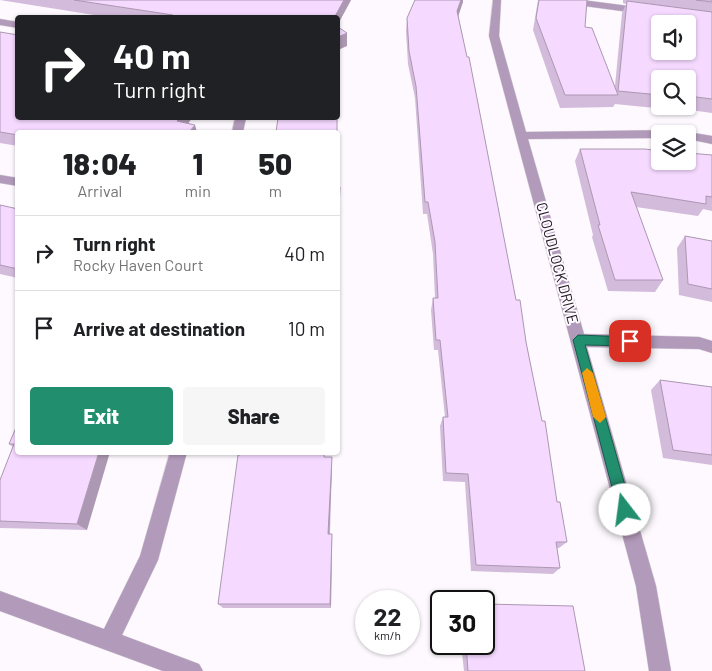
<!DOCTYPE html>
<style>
body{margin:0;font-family:Barlow,sans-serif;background:#f6f6f6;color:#202124;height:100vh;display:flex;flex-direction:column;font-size:19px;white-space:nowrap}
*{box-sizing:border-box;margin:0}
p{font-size:16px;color:#757577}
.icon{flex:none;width:28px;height:28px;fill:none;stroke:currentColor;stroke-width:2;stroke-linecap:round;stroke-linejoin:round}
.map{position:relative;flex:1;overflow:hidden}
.sheet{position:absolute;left:15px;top:130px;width:325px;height:325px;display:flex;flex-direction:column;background:#fff;border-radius:5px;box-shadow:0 1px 4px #0004}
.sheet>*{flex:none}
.banner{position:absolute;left:15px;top:15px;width:325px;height:105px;border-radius:5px;box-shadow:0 1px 4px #0004;background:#202124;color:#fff;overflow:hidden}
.fabs{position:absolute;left:651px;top:15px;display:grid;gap:10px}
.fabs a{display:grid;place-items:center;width:45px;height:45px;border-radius:5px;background:#fff;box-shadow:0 1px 4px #0004;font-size:25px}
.speed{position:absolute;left:355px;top:590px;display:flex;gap:10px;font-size:25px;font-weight:700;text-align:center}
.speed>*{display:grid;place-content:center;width:65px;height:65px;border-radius:50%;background:#fff;box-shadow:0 1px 4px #0004;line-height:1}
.speed small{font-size:12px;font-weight:400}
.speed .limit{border:2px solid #111;border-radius:8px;background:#fff;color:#111}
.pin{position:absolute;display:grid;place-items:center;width:42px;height:42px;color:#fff;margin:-21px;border-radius:10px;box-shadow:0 2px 8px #0006}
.me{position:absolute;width:55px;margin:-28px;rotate:345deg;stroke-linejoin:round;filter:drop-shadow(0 0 4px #0008)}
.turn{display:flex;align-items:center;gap:18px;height:105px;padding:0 15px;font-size:22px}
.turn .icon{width:65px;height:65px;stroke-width:2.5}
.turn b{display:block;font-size:35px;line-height:42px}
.eta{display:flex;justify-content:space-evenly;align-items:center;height:85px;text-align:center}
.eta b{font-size:30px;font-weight:800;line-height:35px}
.primary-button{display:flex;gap:10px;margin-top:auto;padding:10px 15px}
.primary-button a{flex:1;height:58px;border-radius:5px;background:#218e6d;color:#fff;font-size:20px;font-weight:800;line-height:58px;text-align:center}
.primary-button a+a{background:#f6f6f6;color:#202124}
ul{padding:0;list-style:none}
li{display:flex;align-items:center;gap:15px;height:75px;padding:0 15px;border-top:1px solid #e0e0e0}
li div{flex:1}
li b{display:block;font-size:19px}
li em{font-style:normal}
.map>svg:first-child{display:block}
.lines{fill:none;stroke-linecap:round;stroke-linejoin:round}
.minor-casing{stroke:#d9d5db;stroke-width:1}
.minor{fill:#b29aba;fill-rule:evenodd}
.wall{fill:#d3bbdb;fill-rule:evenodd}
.shaded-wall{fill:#ac98b2}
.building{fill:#f5d9ff;stroke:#ac98b2;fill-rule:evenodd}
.route{fill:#218e6d;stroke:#155c47}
.slow{fill:#f59e0b}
.labels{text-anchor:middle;stroke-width:4;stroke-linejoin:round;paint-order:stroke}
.street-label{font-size:15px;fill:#1f1721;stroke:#fdf9fe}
</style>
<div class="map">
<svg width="712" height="671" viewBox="0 0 712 671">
<rect width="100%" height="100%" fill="#fdf9fe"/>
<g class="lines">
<!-- minor casing -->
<g class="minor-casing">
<g id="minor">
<path d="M493,0H501L499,36L526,132L672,130L678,134H660V138L528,139L584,334L699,337L712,341V353L699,349L587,347L656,586L671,671H649L636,586L489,36Z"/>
<path d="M558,0H582L644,8L649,11L644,14L562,3Z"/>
<path d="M0,19L18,22V28L0,25Z"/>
<path d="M235,118H246L243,132H232Z"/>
<path d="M688,132L712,136V144L688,139V134H684Z"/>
<path d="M0,175L18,178V186L0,183Z"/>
<path d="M170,452H187L158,560L122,635L199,664L203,671H163L0,611V591L104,629L140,556Z"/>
</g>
</g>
<!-- minor -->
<use href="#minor" class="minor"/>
</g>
<!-- wall -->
<g class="wall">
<path d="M0,0H351L338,24V18H113Z"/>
<path d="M415,0H463L458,15L516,300L526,342L557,502L567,542L559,548H557L560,568L553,574L471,571L465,482L443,481L440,426L443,417H445L438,350H434L431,310L433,298H435L433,254L427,214H423L415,98L408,64L406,31L407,18Z"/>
<path d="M538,0H587L585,27L615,86L622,13L626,4L623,3V0H712V113L676,108L675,110L615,104L613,107L560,108L533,30ZM660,79H688V106H660Z"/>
<path d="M0,32L192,118L188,123L18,132V146L0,143Z"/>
<path d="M580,149L712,155V211L703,209L698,216L636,207L663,280L655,292L608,291L592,237L593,235L575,161Z"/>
<path d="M0,205L18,209V278L0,274Z"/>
<path d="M685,236L712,241V302L679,295L677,248Z"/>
<path d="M660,380L712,387V465L663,458L651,390Z"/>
<path d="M18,423L87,530L0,528V480L13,447L9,444Z"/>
<path d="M240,455L325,457L332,466L330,534H332V540L331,608H223L218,604Z"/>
<path d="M461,644H484L585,671H464Z"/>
</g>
<!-- shaded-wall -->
<g class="shaded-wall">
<path d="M344,0H351L338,24V18H334Z"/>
<path d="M461,0H463V2L456,23L457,11Z"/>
<path d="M347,33V46L338,50V37Z"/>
<path d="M180,118H192L182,132L177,121Z"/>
<path d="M195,125L197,132H189Z"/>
<path d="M340,187V199L338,249V229Z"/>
<path d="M99,452H110L87,530L77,524Z"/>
<path d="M332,457V466L329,540L328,534Z"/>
<path d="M332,534V540L331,608L330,604Z"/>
</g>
<!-- building -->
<g class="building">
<path d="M74,0H344L334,18H175L172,17L173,15Z"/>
<path d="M415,0H461L457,11L467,57H469L516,300H520L526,342L542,421H545L557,502H560L567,542H556L560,568L476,565L468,474L446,473L443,417H448L440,340H436L433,298H438L435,242L428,202H425L416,86L409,51L407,18Z"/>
<path d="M539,0H587L585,27L592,28L618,95H565L536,18Z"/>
<path d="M696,0H712V2Z"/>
<path d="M627,1L712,12V99L688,96V79H660V95L618,91ZM660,24H688V51H660Z"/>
<path d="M338,27L347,33L338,37Z"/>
<path d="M0,32L18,35V118H180L177,121L195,125L189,132H18V135L0,132Z"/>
<path d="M278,118H334L337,119V132H276Z"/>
<path d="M580,149H645L660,151V161H688V153L712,155V197L706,196V204L631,192L663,280H615L598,225H600Z"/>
<path d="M338,187H340L338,229Z"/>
<path d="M0,205L18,209V269L0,265Z"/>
<path d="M685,236L712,241V289L688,284Z"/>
<path d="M660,380L712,387V455L673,450Z"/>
<path d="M18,423V452H99L77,524L0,521V480L14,444H9Z"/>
<path d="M240,452H324V457H332L328,534H332L330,604H218L238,455H240Z"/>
<path d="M484,604L573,606L585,671H468L466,644H484Z"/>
</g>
<!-- route -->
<path class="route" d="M578,335L630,337L636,341L630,346L585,345L632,510L630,514L625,516L620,514L618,510L573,340Z"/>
<!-- slow -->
<path class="slow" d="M587,368L593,373L606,417L600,423L593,417L582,373Z"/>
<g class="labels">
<!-- street labels -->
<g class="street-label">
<text transform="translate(557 263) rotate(75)" y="5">CLOUDLOCK DRIVE</text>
</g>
</g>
</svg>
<div class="fabs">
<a><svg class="icon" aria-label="sound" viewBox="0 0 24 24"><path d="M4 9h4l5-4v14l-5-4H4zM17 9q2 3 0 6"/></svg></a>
<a><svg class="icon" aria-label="search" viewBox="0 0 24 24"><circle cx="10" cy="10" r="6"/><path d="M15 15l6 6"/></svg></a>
<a><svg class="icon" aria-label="layers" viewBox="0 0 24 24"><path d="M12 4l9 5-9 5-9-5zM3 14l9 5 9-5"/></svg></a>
</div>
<div class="speed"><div>22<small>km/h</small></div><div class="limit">30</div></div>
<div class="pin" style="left:630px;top:341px;background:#d93025"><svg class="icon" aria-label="arrive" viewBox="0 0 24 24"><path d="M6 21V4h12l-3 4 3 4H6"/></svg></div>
<svg class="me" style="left:625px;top:510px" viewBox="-20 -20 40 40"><circle r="19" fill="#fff"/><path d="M0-13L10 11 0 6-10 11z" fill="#218e6d"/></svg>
<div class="banner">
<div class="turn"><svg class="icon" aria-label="right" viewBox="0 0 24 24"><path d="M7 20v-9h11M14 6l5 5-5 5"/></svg><div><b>40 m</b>Turn right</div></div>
</div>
<section class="sheet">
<div class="eta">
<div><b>18:04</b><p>Arrival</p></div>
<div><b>1</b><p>min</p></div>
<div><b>50</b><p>m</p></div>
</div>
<ul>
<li><svg class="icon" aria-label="right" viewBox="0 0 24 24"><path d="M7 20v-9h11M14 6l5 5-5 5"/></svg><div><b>Turn right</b><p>Rocky Haven Court</p></div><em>40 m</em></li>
<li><svg class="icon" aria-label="arrive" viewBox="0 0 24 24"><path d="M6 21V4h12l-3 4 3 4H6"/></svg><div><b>Arrive at destination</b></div><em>10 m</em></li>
</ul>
<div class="primary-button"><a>Exit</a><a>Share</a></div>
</section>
</div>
